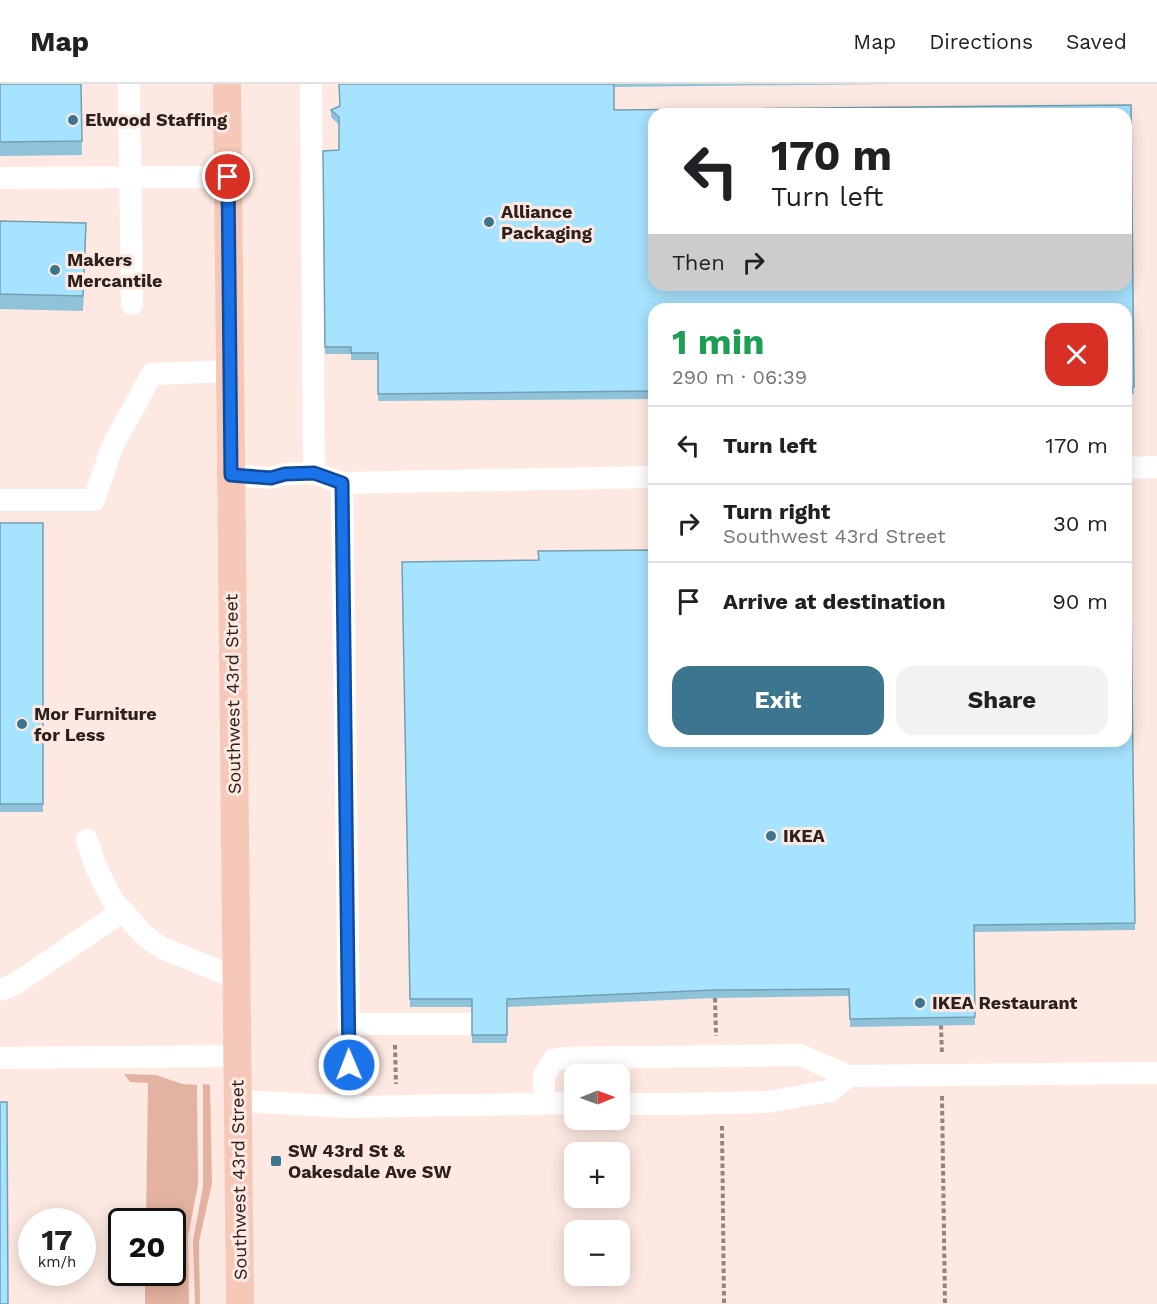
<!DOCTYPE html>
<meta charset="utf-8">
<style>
body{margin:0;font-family:"Work Sans",sans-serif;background:#f2f2f2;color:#202124;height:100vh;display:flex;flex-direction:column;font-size:22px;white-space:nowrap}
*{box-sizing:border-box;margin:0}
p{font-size:20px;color:#757577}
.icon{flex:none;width:33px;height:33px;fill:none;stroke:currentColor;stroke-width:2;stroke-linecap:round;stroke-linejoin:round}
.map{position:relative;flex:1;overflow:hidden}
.side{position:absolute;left:648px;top:219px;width:484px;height:444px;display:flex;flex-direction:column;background:#fff;border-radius:18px;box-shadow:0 3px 15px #0003}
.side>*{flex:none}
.hud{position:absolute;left:648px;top:24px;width:484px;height:183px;border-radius:18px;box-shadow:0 3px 15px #0003;background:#fff;color:#202124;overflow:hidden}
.needle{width:39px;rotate:89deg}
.buttons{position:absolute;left:564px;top:980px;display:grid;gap:12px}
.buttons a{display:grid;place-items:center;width:66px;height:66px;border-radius:12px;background:#fff;box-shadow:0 3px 15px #0003;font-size:30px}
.speed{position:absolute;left:18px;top:1124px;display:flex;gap:12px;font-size:30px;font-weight:700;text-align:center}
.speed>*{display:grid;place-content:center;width:78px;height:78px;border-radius:50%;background:#fff;box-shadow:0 3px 15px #0003;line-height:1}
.speed small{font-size:15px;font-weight:400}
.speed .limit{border:3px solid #111;border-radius:9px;background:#fff;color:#111}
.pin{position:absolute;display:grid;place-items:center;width:51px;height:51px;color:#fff;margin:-26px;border:3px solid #fff;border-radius:50%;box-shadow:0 2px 6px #0007}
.me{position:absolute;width:66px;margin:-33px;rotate:359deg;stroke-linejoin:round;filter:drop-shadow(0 0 4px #0008)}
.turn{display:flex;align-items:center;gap:21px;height:126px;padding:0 24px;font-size:27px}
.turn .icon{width:78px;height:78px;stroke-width:2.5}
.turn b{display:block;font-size:42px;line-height:51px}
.then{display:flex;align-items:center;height:57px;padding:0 24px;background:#0003;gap:12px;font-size:22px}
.round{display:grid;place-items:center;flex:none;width:63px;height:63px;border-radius:18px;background:#f2f2f2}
.headline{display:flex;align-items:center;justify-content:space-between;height:102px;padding:0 24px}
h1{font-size:36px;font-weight:700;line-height:45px;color:#1e9e55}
.action{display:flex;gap:12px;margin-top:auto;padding:12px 24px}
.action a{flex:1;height:69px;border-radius:18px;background:#3b768e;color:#fff;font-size:24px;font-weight:700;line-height:69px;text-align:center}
.action a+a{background:#f2f2f2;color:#202124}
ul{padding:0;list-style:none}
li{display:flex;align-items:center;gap:18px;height:78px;padding:0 24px;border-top:2px solid #e0e0e0}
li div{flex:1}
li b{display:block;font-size:22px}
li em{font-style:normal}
header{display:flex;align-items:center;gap:36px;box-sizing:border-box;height:84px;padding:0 30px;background:#fff;border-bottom:2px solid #e0e0e0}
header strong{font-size:28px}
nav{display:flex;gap:33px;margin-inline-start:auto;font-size:21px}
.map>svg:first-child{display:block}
.green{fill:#e4b2a0}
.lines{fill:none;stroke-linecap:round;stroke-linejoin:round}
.path{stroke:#94837e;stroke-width:4;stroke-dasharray:4.5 3;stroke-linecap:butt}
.minor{stroke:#fff;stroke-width:22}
.major{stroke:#f5c8b8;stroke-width:28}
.wall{fill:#8fc3da}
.building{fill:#a6e3fe;stroke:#749fb2;stroke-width:1.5;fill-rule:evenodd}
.route-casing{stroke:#114b97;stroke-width:15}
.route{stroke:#1a73e8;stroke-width:10}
.poi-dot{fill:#3b768e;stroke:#fee9e2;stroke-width:2}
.labels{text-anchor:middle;stroke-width:6;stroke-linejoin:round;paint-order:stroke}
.poi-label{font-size:18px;font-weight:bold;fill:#2d211d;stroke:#fee9e2;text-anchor:start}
.street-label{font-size:18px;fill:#2d211d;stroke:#fee9e2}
</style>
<header>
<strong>Map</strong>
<nav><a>Map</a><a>Directions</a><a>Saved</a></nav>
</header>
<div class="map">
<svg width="1157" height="1220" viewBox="0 0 1157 1220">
<rect width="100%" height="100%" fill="#fee9e2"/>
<!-- green -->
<g class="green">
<path d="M124,990L156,991L182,1000L197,1001L198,1101L188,1152L189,1220H145V1188H172V1137H146L148,999L130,998Z"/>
<path d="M203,1000L210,1001L212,1099L199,1158L200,1220H195L193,1157L203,1103Z"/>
</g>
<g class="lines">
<!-- path -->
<g class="path">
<path d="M715,914L716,952"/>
<path d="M941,941L942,971"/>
<path d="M395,961L396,1000"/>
<path d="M942,1012L945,1220"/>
<path d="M722,1042L724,1220"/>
</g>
<!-- minor -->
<g class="minor">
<path d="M129,0L132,220"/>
<path d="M311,0L314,389"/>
<path d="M0,94L228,93"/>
<path d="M1126,384L1157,383"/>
<path d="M231,391L271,394L285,390L314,389L342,399L654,393"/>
<path d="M342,399L350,1023"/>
<path d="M0,416H94L112,363L152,290L230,287"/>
<path d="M87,756L95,781L113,817L145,852L162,864L236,894"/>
<path d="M0,906L15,900L123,827"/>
<path d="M348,940H472"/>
<path d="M0,974L237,972"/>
<path d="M239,1017L350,1023L574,1019"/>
<path d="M544,1019V992L553,976L563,974L800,971L849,992L1157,989"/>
<path d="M620,1020H678L767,1018L830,1007L849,992"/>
</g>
<!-- major -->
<path class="major" d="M227,0L240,1220"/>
</g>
<!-- wall -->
<g class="wall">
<path d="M0,0H81L82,71L0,72Z"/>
<path d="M339,0H890L614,3V26L1131,21L1134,310H1126V225H654V315L378,317V276H351V270H325L323,67L339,66V41L331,33V26L340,22Z"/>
<path d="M0,137L86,154L83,227L0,225Z"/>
<rect x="0" y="439" width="43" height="289"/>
<path d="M402,478L654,657L1131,514L1135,846L974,848L975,941L850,943L849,912L715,914L507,923V959H472V923H410Z"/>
</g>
<!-- building -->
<g class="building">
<path d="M0,0H81L82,57L0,58Z"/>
<path d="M339,0H614V26L1131,21L1134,303H1126V225H654V307L378,310V269H351V263H325L323,67L339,66V33L331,26L340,22ZM654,30H1126V201H654Z"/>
<path d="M0,137L86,139L83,212L0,210Z"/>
<rect x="0" y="439" width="43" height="281"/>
<path d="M654,466V657H1126V514H1131L1135,839L974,841L975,933L850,935L849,905L715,906L507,915V951H472V915H410L402,478L539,476L538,467Z"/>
<path d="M0,1018H7L8,1220H0Z"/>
</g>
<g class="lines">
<!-- route casing -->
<g class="route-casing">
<path id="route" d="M228,93L231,391L271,394L285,390L314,389L342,399L349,981"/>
</g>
<!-- route -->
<use href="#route" class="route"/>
</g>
<!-- markers -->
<g class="poi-dot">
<circle cx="73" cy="36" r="6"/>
<circle cx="489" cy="138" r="6"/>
<circle cx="55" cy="186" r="6"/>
<circle cx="22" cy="640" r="6"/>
<circle cx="771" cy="752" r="6"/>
<circle cx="920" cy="919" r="6"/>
<rect x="270" y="1071" width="12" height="12" rx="3"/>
</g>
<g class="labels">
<!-- poi labels -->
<g class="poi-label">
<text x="85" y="42">Elwood Staffing</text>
<text x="501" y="134">Alliance<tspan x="501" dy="21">Packaging</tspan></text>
<text x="67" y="182">Makers<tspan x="67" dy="21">Mercantile</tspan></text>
<text x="34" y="636">Mor Furniture<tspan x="34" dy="21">for Less</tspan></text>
<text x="783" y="758">IKEA</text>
<text x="932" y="925">IKEA Restaurant</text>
<text x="288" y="1073">SW 43rd St &amp;<tspan x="288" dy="21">Oakesdale Ave SW</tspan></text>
</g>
<!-- street labels -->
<g class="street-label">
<text transform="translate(233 610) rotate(-91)" y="6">Southwest 43rd Street</text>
<text transform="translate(239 1096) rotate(-91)" y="6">Southwest 43rd Street</text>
</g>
</g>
</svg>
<div class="buttons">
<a><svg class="needle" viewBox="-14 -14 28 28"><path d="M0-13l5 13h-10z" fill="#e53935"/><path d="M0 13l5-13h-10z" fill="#757577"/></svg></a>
<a>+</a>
<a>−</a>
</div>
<div class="speed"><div>17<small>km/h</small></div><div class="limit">20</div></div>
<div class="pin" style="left:228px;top:93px;background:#d93025"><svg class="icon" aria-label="arrive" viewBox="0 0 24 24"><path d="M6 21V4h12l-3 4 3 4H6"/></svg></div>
<svg class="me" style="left:349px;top:981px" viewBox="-20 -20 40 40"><circle r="17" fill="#1a73e8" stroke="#fff" stroke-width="3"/><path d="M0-11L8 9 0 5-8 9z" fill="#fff"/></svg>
<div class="hud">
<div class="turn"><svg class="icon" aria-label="left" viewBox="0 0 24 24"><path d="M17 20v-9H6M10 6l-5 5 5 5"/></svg><div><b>170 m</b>Turn left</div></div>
<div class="then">Then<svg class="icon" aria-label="right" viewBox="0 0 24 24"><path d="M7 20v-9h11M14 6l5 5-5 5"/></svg></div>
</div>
<section class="side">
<div class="headline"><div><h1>1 min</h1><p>290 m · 06:39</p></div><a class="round" style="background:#d93025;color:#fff"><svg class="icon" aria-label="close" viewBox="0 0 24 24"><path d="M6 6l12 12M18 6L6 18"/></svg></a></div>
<ul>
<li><svg class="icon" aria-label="left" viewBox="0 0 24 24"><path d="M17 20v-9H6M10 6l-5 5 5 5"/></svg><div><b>Turn left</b></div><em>170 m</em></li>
<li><svg class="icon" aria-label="right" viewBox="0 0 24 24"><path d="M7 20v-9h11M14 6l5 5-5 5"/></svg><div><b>Turn right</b><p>Southwest 43rd Street</p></div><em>30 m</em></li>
<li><svg class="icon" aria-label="arrive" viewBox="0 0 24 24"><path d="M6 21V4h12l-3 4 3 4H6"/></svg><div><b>Arrive at destination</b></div><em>90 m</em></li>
</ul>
<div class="action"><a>Exit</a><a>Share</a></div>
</section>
</div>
